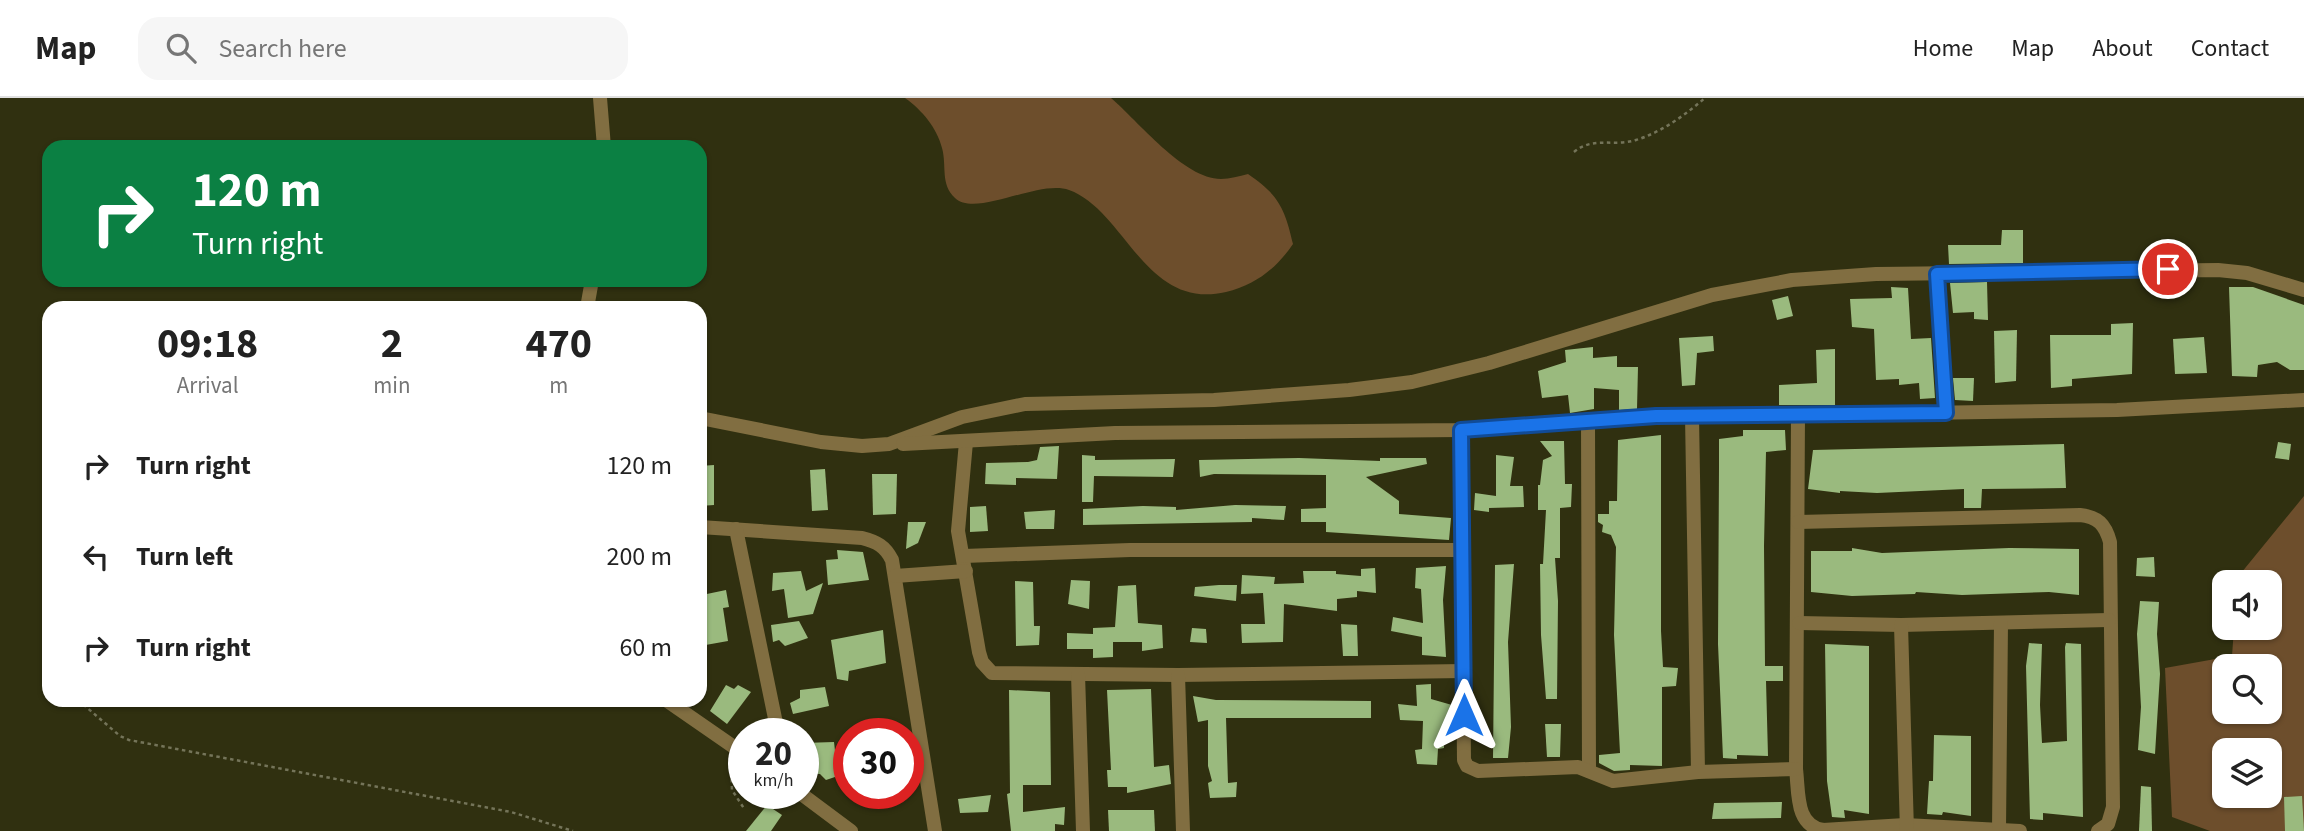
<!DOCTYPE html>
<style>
body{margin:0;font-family:"Source Sans 3",sans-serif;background:#f6f6f6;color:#222;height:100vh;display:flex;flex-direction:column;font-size:26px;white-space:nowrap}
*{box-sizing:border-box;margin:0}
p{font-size:23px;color:#767676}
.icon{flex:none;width:38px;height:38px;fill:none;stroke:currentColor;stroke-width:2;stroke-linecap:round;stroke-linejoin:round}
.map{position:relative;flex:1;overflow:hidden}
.drawer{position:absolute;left:42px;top:203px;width:665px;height:406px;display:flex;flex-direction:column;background:#fff;border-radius:21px;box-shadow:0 2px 5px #0004}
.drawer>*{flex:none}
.banner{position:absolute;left:42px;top:42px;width:665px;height:147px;border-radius:21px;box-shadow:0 2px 5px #0004;background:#0b8043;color:#fff;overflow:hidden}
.fabs{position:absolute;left:2212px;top:472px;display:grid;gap:14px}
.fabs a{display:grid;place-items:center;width:70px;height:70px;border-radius:14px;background:#fff;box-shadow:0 2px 5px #0004;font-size:35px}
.speed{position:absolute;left:728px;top:620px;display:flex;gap:14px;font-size:35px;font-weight:700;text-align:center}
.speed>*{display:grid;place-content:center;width:91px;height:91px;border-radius:50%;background:#fff;box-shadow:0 2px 5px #0004;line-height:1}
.speed small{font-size:18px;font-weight:400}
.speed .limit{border:10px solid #d22;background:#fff;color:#111}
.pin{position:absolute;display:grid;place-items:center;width:60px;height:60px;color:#fff;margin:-30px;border:4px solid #fff;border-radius:50%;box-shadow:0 2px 7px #0007}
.me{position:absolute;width:77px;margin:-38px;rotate:0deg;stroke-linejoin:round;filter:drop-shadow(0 0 5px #0008)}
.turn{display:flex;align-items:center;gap:24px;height:147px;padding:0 35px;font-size:32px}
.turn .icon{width:91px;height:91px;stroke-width:2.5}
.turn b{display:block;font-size:49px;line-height:60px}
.eta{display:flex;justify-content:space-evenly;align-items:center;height:119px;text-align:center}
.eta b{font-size:42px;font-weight:700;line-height:49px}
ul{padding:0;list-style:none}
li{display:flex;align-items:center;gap:21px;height:91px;padding:0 35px}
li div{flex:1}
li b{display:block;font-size:26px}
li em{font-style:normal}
header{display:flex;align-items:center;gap:42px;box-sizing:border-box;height:98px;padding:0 35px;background:#fff;border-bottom:2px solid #e0e0e0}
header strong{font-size:33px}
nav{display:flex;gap:38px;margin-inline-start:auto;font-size:24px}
.search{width:490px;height:63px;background:#f6f6f6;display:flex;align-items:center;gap:18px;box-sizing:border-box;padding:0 24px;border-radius:21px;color:#767676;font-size:26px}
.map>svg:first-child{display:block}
.green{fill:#6d4e2c;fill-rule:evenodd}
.building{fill:#9aba7e}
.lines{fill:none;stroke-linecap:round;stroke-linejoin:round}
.path{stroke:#747459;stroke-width:2.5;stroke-dasharray:3.5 3.5;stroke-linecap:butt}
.street{stroke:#816e41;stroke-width:14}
.route-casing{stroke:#114b97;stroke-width:18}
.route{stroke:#1a73e8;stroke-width:12}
</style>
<header>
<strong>Map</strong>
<div class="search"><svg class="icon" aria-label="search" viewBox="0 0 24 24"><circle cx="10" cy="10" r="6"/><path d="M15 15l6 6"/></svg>Search here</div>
<nav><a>Home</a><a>Map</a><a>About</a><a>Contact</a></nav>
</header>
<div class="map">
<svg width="2304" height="733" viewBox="0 0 2304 733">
<rect width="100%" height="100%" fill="#303010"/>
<!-- green -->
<g class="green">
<path d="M905,0H1111C1138,23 1184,81 1221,81C1230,81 1239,78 1248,76C1279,97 1285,111 1293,146C1276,171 1255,187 1226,194C1145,213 1125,112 1069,92C1039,81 976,120 955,100C940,86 947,68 942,50C937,30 922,12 905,0Z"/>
<path d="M2304,398V733H2210L2172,719L2165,570L2232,558L2234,530H2270V485H2237V480ZM2224,569H2270V614H2224ZM2224,653H2270V698H2224Z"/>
</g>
<!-- building -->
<g class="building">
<path d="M2002,132H2023V165L1949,166L1948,147H2001Z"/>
<path d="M1987,184L1988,222L1974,221V214L1953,215L1950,185Z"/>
<path d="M1891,189L1908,190L1911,241L1931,240L1935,300L1920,301L1919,285L1899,287V281L1876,282L1874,231L1852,229L1850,201L1892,200Z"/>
<path d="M2229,189H2253L2304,207V272H2290L2277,264L2258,267L2257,279L2232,278Z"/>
<path d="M1788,198L1793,218L1777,222L1772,202Z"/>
<path d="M2133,225L2132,276L2072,281V288L2051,290L2050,237H2111V226Z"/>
<path d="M2017,232L2016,283L1995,285L1994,233Z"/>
<path d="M1713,238L1714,253L1697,255L1695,287L1682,288L1679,240Z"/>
<path d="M2204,239L2207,275L2175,276L2173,241Z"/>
<path d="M1593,249V260L1617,258V269H1638L1637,311L1619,312V292L1594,290V311L1570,315L1568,297L1542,300L1538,273L1566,264L1565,252Z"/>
<path d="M1835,251V307H1779V287L1817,285L1816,252Z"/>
<path d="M1953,280H1974L1973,303L1955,302Z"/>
<path d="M1743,332H1785L1786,352L1766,354L1764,448L1765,568H1783V583H1766L1768,658L1737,657V661L1723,660L1718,546L1719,369V341L1743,338Z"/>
<path d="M1661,337V533L1663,569L1678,570L1676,588L1662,589V668L1630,667V672L1614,673L1599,665V657L1620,655L1614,537L1616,449L1611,437L1602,434L1603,427L1598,424V416H1609V403H1617L1618,342Z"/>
<path d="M1540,343H1564L1565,386H1572L1571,409L1560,410V460H1555L1558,503L1557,601H1546L1541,537L1540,466H1543L1546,412H1538V387H1540L1543,362L1552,358Z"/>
<path d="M2278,344L2291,346L2289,362L2275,360Z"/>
<path d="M2064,346L2066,390L1982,391L1981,410H1964V391L1877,395L1840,393V395L1808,391L1813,352Z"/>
<path d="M1059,348L1057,381L1016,380V387L985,386L986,365L1028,364L1037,362L1040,349Z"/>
<path d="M1082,357L1095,358V362L1175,361L1173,379L1094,378L1093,404H1082Z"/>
<path d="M1496,357L1514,359L1510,388H1523L1524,409L1489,410V414L1474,412L1475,395L1496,398Z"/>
<path d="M1299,360L1380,363V360H1426L1427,366L1366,379L1399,403V416L1451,420L1449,442L1326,434V424H1301V411L1326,410V377L1214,376L1200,379L1199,362Z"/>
<path d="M714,367V407L700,408V368Z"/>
<path d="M825,371L828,412L812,413L810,372Z"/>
<path d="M872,376H897L896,416L873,417Z"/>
<path d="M1235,407L1286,408L1284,422L1252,420V424L1083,427V411L1143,408L1176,409V412Z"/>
<path d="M986,408L988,433L970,434V409Z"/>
<path d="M1055,412L1054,431H1026L1024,414Z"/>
<path d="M908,424H926L918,445L906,451Z"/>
<path d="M1852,450L1882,455L2009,450L2079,451V497L2049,494L1962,497L1916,494L1915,496L1852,498L1811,494V453H1852Z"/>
<path d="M837,452L863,454L869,482L828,487L826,462L838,461Z"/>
<path d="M2154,459L2155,479L2136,478L2137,460Z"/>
<path d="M1514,466L1508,544L1511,629L1508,660H1493L1495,467Z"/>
<path d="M1446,468L1443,502L1446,559L1422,557V539L1391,533L1393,519L1423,525L1421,491L1415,490L1416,470Z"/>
<path d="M1375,470L1376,495L1357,493V499L1337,501V513L1284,506L1283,544L1242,545L1241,526H1265L1263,495L1241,496L1242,477L1275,479L1274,486L1304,485L1303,473H1336V476L1361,478V471Z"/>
<path d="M801,473L806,493L823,485L813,516L788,520L784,491L772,493L773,475Z"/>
<path d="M1071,482L1090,483L1089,511L1068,506Z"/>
<path d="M1015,483L1033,484L1034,528H1040L1039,547L1016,548Z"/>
<path d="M1136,487L1138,525L1162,527L1163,550L1142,553V544H1113V559L1093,560V551H1067V535L1093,536V530L1115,529L1118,488Z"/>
<path d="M1219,487H1237L1236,503L1194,498L1195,489Z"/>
<path d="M726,492L729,509L723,510L728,543L700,548V521H707L702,497Z"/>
<path d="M2140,503L2159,504L2157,536L2160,576L2155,656L2138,652L2141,609L2137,536Z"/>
<path d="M799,523L808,540L785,548L779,542L773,544L771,527Z"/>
<path d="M1341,526L1357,527L1358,558H1343Z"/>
<path d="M1192,530L1206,531L1207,545L1190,544Z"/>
<path d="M883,532L886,565L849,573L848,583L837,581L831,542Z"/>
<path d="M2029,545L2042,546L2040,607L2042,645L2067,643L2065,549L2066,545L2081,546L2083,719L2043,715V722L2030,721L2026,568Z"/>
<path d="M1825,546L1869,548V716L1844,712L1845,720L1832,719L1827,683Z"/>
<path d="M1431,586V601L1452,607L1451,623H1444V650L1438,651L1437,667L1417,666L1415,652L1422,651L1423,623L1400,622L1398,606L1417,608L1416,587Z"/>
<path d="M726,587L734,591L738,587L751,594L727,626L710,613Z"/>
<path d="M825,589L829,608L793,616L790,605L800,600V592Z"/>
<path d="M1151,591L1154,669L1169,667L1171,686L1127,695V689H1108L1107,672H1111L1107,592Z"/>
<path d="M1009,592L1050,594L1051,687H1023V714L1065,709L1064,727L1055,726V733H1011L1007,696L1010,695Z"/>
<path d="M1193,598L1216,602L1371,603V620H1226L1228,685L1237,684L1236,699L1210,700L1208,685L1212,683L1208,668V622L1198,624Z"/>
<path d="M1545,626H1561L1560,659H1547Z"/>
<path d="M1934,637L1971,638V718L1943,714L1942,717L1927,716L1929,683H1933Z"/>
<path d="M834,644L838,678L826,682L820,676L803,675V645Z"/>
<path d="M2141,688L2151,689L2152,733H2139Z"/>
<path d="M991,697L988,714L960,715L958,701Z"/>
<path d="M2302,698L2304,733H2285L2284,699Z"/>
<path d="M1782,704L1781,720L1712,721L1714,705Z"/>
<path d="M767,707L782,717L771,733H746Z"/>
<path d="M1108,712H1154L1155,733H1109Z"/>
</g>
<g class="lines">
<!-- path -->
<g class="path">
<path d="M1574,54C1593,38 1614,49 1636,42C1662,34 1685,17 1705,0"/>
<path d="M47,573L49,575"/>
<path d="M78,602L120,638L129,642L511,714L573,733"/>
<path d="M731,667L732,692L745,712"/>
</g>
<!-- street -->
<g class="street">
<path d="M600,0L604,49"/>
<path d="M1937,176L1946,315"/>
<path d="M587,210L592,182"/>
<path d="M1798,317L1796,671C1799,695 1795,727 1823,732L1905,727L2020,733"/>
<path d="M1692,318L1698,674"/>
<path d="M700,320L821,344L862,348L889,346L962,319L1025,306L1214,302L1349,292L1412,284L1489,265L1712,197L1792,182L1876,176L2218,172L2247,175L2304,192"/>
<path d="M1588,322L1589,673"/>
<path d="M1461,332L1464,662L1467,668L1478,673L1578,669L1613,683L1698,674L1796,671"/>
<path d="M966,344L958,433L979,554L982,564L992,575L1178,577L1464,573"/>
<path d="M903,346L1115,335L1461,332L1656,319L2117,312L2304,302"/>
<path d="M1798,424L2080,417C2098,419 2105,426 2110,444L2113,709L2108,726L2098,733"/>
<path d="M700,429L862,440C877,444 885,448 892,462L935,733"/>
<path d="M736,431L778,635"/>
<path d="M964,458L1130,452H1464"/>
<path d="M895,478L966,473"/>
<path d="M1799,525L1901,527L2109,522"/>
<path d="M1901,527L1907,733"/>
<path d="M1078,576L1083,733"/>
<path d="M1178,577L1183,733"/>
<path d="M666,602L744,656"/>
<path d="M800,695L851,733"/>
<path d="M1999,732L2001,525"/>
</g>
</g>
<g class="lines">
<!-- route casing -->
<g class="route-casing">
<path id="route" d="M1464,617L1461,332L1656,318L1946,315L1937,176L2168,171"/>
</g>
<!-- route -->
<use href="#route" class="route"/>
</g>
</svg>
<div class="fabs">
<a><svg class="icon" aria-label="sound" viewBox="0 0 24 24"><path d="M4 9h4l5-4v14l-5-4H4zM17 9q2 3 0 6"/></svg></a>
<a><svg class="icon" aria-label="search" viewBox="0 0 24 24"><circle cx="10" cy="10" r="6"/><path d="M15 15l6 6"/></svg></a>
<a><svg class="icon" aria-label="layers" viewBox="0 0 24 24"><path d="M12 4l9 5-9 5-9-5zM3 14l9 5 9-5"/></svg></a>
</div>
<div class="speed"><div>20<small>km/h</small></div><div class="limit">30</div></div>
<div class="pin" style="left:2168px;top:171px;background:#d93025"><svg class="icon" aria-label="arrive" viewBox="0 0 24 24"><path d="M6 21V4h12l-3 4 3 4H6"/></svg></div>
<svg class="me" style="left:1464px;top:617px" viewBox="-20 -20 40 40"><path d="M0-17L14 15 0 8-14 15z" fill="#1a73e8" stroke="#fff" stroke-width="4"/></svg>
<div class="banner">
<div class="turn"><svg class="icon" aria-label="right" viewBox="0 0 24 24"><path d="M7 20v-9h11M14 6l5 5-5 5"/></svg><div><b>120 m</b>Turn right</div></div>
</div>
<section class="drawer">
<div class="eta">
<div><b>09:18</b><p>Arrival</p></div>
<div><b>2</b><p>min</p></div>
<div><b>470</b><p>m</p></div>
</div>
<ul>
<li><svg class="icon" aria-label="right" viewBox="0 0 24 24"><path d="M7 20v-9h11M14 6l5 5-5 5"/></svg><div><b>Turn right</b></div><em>120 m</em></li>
<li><svg class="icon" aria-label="left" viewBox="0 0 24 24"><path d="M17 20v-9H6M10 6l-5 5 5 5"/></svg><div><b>Turn left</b></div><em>200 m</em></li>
<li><svg class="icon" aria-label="right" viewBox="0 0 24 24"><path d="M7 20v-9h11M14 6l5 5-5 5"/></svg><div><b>Turn right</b></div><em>60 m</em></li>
</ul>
</section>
</div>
